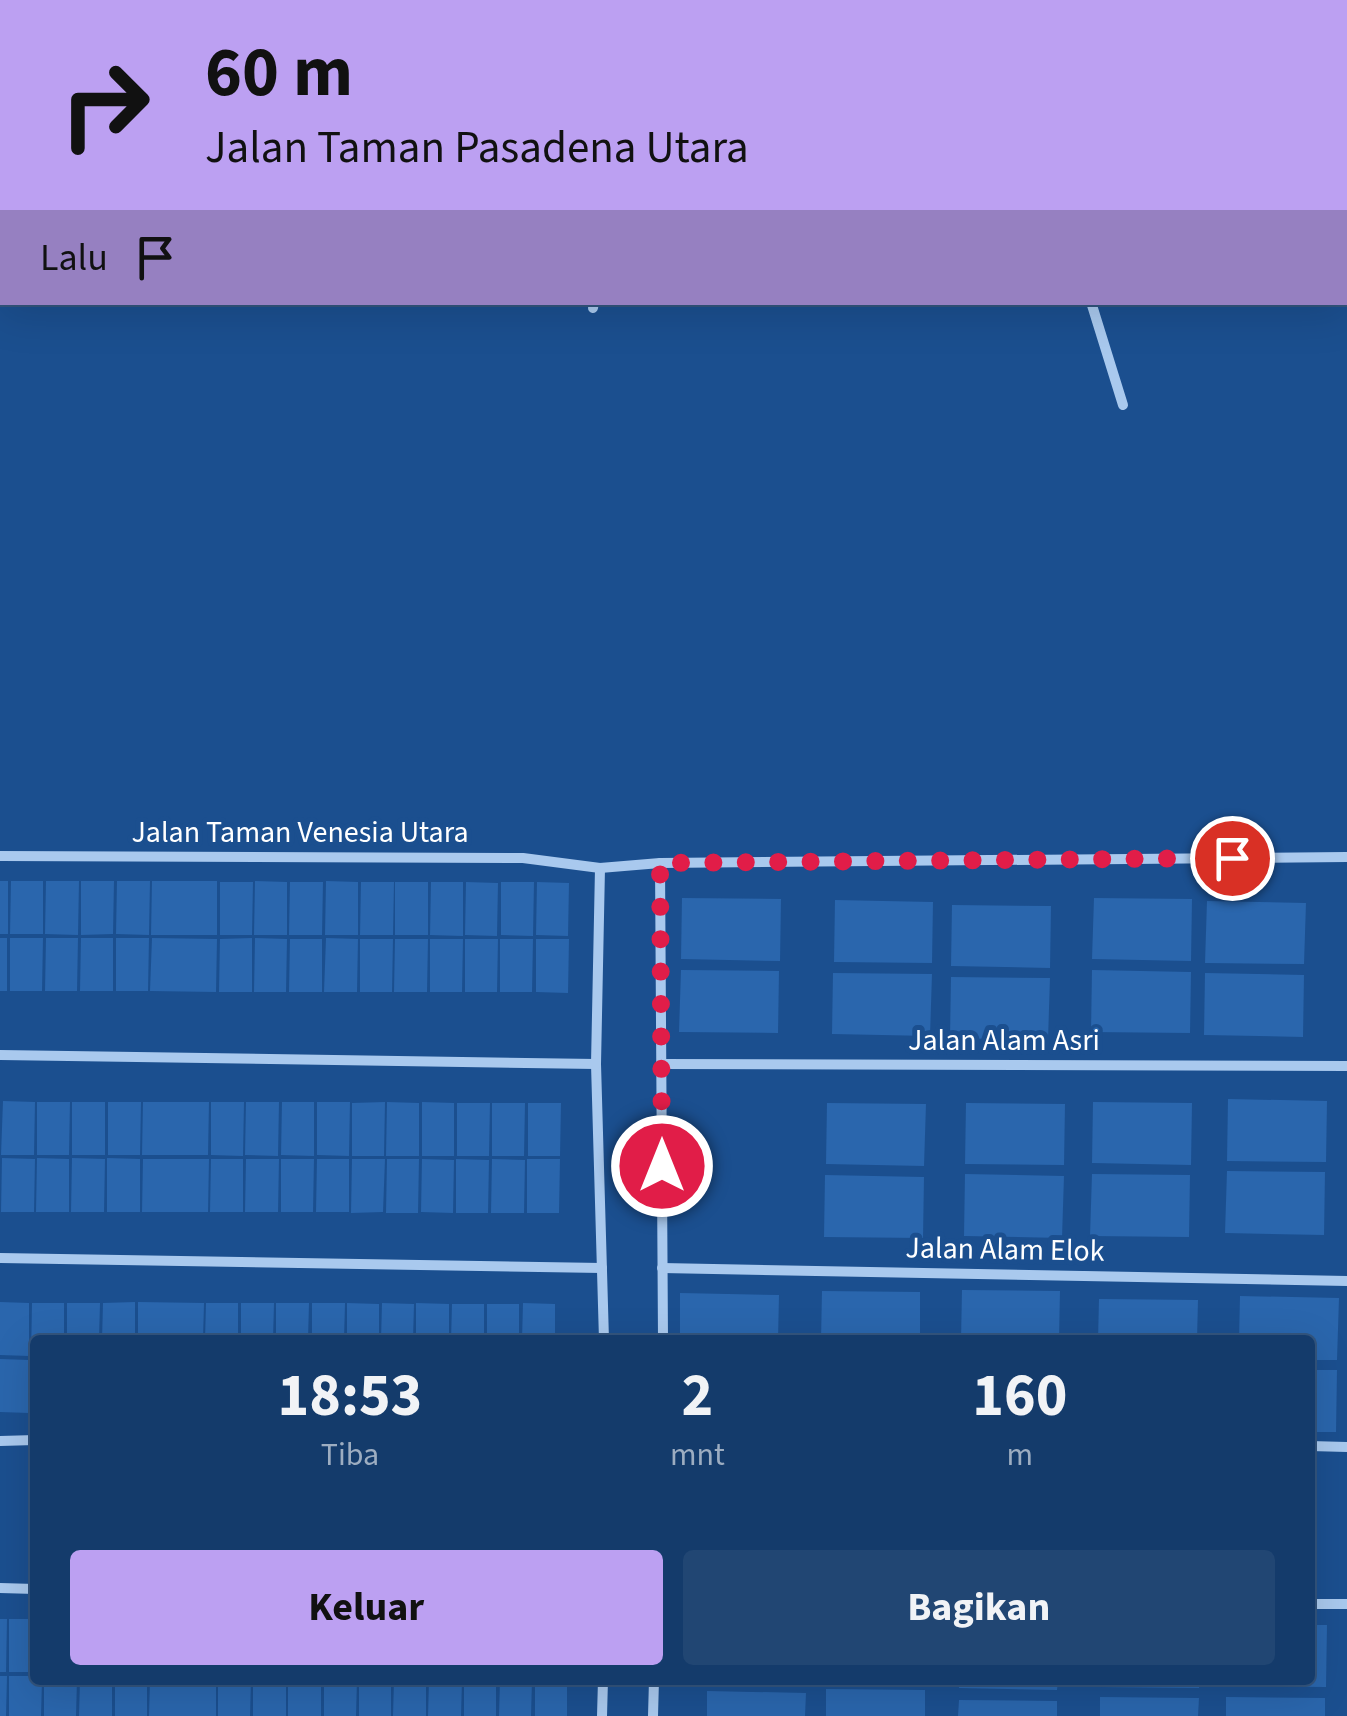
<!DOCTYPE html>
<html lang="id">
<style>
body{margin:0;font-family:"Source Sans 3",sans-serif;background:#214673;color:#f1f3f6;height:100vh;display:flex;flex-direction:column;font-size:38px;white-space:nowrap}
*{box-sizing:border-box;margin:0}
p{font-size:32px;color:#9dadc1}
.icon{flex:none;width:55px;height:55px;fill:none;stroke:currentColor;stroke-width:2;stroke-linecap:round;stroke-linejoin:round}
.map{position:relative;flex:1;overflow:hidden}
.side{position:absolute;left:30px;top:1335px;width:1285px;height:350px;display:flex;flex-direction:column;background:#143b6b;border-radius:10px;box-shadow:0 10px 40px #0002,0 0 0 2px #33557e}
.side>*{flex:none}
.guide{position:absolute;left:0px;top:0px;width:1348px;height:305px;box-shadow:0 10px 40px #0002,0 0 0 2px #33557e;background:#bca0f2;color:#111;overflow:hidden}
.pin{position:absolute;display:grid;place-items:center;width:85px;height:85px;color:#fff;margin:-42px;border:5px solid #fff;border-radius:50%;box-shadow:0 2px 10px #0007}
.me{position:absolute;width:110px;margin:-55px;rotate:0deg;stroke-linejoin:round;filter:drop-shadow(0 0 8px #0008)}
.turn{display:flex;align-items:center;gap:35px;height:210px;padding:0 40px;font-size:45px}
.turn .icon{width:130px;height:130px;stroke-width:2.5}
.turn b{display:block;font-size:70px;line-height:85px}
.then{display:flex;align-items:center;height:95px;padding:0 40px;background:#0003;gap:20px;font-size:38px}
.eta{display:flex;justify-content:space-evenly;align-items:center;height:170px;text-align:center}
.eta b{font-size:60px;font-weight:700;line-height:70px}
.primary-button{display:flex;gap:20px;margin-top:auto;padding:20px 40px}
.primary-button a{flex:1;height:115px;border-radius:10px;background:#bca0f2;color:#111;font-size:40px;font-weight:700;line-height:115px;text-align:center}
.primary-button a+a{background:#214673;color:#f1f3f6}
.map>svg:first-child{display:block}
.building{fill:#2a66ad}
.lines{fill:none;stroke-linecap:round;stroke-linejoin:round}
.minor{stroke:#a9c9ee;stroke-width:10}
.route{stroke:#e11d48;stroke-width:18;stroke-dasharray:0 32.4}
.labels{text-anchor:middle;stroke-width:10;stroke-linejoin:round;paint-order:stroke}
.street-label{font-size:30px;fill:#fff;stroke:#1b4f8f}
</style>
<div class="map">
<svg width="1347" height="1716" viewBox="0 0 1347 1716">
<rect width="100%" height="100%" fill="#1b4f8f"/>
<!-- building -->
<g class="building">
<rect x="0" y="881" width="8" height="53"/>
<path d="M11,881H43V934H10Z"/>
<path d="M46,881H79L78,935L45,934Z"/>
<path d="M81,881H114L113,934L81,935Z"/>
<path d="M117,881H150L149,935L116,934Z"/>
<path d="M152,881H217V935H151Z"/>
<path d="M255,881L287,882V935H254Z"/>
<path d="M326,881L358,882V935H325Z"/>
<path d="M220,882H253L252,935H220Z"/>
<path d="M290,882H323L322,935H289Z"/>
<path d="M361,882H394L393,935H360Z"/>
<rect x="395" y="882" width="33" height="53"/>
<path d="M431,882H463V936L430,935Z"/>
<path d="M466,882L498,883L497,936L465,935Z"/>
<path d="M501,882H534L533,936L501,935Z"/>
<path d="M537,882L569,883L568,936L536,935Z"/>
<path d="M682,898L781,899L780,961L681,959Z"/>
<path d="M1094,898L1192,899L1191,961L1092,959Z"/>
<path d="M835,900L933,902L932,963L834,962Z"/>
<path d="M1207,901L1306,903L1304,964L1205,963Z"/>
<path d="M952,905L1051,906L1050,968L951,966Z"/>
<rect x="0" y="938" width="7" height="53"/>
<path d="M10,938H43L42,991H10Z"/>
<path d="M46,938H78L77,991H45Z"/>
<path d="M81,938H113V991H80Z"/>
<path d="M116,938H149L148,991H116Z"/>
<path d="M152,938L217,939L216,992L150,991Z"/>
<path d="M252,938V992H219L220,939Z"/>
<path d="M255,938L287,939L286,992H254Z"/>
<path d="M326,938L358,939L357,992H324Z"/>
<path d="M290,939H322V992H289Z"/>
<path d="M360,939H393L392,992H360Z"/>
<path d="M395,939H428L427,992H394Z"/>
<path d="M430,939H463L462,992H430Z"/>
<path d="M465,939H498L497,992H465Z"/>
<path d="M500,939H533L532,992H500Z"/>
<path d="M536,939H569L568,993L536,992Z"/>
<path d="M681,970L779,971L778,1033L679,1032Z"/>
<path d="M1092,970L1191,972L1190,1033L1091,1032Z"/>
<path d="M833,973L932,974L930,1036L832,1034Z"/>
<path d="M1205,973L1304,975L1303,1037L1204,1035Z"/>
<path d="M951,977L1050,978L1048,1040L950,1038Z"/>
<path d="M1228,1099L1327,1101L1326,1162L1227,1161Z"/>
<path d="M3,1101L35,1102L34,1155H1Z"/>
<path d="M37,1102H70L69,1155H37Z"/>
<rect x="72" y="1102" width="33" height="53"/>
<path d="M108,1102H141L140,1155H108Z"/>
<path d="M143,1102H209L208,1155H142Z"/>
<path d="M211,1102H244L243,1156L211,1155Z"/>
<path d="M246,1102H279L278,1156L245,1155Z"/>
<path d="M282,1102H314V1156L281,1155Z"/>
<path d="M317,1102H350L349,1156L317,1155Z"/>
<path d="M385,1102L384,1156H352V1103Z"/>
<path d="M387,1102L419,1103V1156H386Z"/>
<path d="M422,1102L454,1103V1156H422Z"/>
<path d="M1093,1102L1192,1103L1191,1165L1092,1163Z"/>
<path d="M457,1103H490L489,1156H457Z"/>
<path d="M492,1103H525L524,1156H492Z"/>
<path d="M528,1103H561L560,1156H528Z"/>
<path d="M827,1103L926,1104L924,1166L826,1164Z"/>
<path d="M966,1103L1065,1104L1064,1165L965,1164Z"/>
<path d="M2,1158L35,1159L34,1212H1Z"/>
<path d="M37,1158L69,1159V1212H36Z"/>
<path d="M72,1158L105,1159L104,1212H71Z"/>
<path d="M107,1158L140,1159V1212H107Z"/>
<path d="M143,1159H209L208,1212H142Z"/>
<path d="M211,1159H243V1212H210Z"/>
<path d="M246,1159H279L278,1212H245Z"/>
<path d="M281,1159H314L313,1212H281Z"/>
<path d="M317,1159H349V1212H316Z"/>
<path d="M352,1159H385L383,1212L351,1213Z"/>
<path d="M387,1159H419L418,1213H386Z"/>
<path d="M422,1159L454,1160L453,1213L421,1212Z"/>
<path d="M456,1159L489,1160L488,1213H456Z"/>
<path d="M492,1159L525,1160L524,1213H491Z"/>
<path d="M527,1159H560L559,1213H527Z"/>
<path d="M1227,1171L1325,1172L1324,1235L1225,1233Z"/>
<path d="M965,1174L1064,1176L1062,1238L964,1236Z"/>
<path d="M1092,1174L1190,1175L1189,1237L1090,1236Z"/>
<path d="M825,1175L924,1177L923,1238L824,1237Z"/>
<path d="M962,1290L1060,1291L1059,1340H961Z"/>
<path d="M822,1291L920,1292V1340H821Z"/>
<path d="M680,1293L779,1295L778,1340H680Z"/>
<path d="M1240,1296L1339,1298L1337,1360H1310V1340H1239Z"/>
<path d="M1099,1299L1198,1300L1197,1340H1098Z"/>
<path d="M0,1302L29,1303V1356L0,1355Z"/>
<path d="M135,1302V1340H102L103,1303Z"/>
<path d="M138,1302L204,1303L203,1340H138Z"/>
<path d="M32,1303H64V1340H35V1356H31Z"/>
<path d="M67,1303H100L99,1340H67Z"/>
<path d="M206,1303H238V1340H205Z"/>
<path d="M241,1303H274L273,1340H241Z"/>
<path d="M276,1303H309L308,1340H276Z"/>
<path d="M312,1303H345L344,1340H312Z"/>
<path d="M347,1303L379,1304V1340H347Z"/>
<path d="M382,1303L414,1304L413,1340H381Z"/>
<path d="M416,1303L449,1304V1340H416Z"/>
<path d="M523,1303L555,1304V1340H522Z"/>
<path d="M452,1304H484V1340H451Z"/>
<rect x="487" y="1304" width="32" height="36"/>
<path d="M0,1359L29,1360V1413L0,1412Z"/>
<rect x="31" y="1359" width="4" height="54"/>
<path d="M1310,1370H1337L1336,1432H1310Z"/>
<path d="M0,1619H7L6,1672H0Z"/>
<rect x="9" y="1619" width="26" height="53"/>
<path d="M1310,1625H1327L1326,1687L1227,1686V1680H1310Z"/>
<path d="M0,1676H7L6,1716H0Z"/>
<path d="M9,1676H35V1680H42L41,1716H9Z"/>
<path d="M44,1680H77L76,1716H44Z"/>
<path d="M80,1680H112V1716H79Z"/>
<rect x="115" y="1680" width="32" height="36"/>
<path d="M150,1680H216V1716H149Z"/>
<path d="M218,1680H251L250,1716H218Z"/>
<rect x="253" y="1680" width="33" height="36"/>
<rect x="288" y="1680" width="33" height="36"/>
<path d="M324,1680H357L356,1716H324Z"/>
<rect x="359" y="1680" width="32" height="36"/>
<path d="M394,1680H426V1716H393Z"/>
<path d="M429,1680H462L461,1716H428Z"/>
<rect x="464" y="1680" width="32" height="36"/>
<path d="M500,1680H532L531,1716H499Z"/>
<rect x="535" y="1680" width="32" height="36"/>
<path d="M959,1680H1058L1057,1690L959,1688Z"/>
<path d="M1101,1680H1199V1688L1100,1687Z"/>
<path d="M826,1689L925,1690V1716H826Z"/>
<path d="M707,1691L806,1693L805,1716H707Z"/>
<path d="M1100,1697L1199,1698L1198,1716H1100Z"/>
<path d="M1226,1697L1325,1698V1716H1226Z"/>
<path d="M959,1700L1057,1701V1716H958Z"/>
</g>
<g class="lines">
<!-- minor -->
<g class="minor">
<path d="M634,2L635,0"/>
<path d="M1345,50L1347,48"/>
<path d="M1091,302L1123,405"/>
<path d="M593,308L594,302"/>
<path d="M0,856L523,858L600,868L660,863L1347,857"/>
<path d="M660,863L663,1340"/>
<path d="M600,868L596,1064L604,1340"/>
<path d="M0,1055L596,1064"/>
<path d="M661,1064L1347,1066"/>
<path d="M0,1258L602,1268"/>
<path d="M662,1268L1347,1281"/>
<path d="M0,1441L35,1440"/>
<path d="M1310,1446L1347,1447"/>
<path d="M0,1588L35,1589"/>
<path d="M1310,1604H1347"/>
<path d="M602,1716L603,1680"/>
<path d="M653,1716L654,1680"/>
</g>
</g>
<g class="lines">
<!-- route -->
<path class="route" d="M662,1166L660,863L1232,858"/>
</g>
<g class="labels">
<!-- street labels -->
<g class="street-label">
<text x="300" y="842">Jalan Taman Venesia Utara</text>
<text x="1004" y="1050">Jalan Alam Asri</text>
<text transform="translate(1005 1249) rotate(1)" y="10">Jalan Alam Elok</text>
</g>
</g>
</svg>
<div class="pin" style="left:1232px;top:858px;background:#d93025"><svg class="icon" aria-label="arrive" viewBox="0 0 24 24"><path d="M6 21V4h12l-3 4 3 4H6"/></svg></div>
<svg class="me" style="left:662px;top:1166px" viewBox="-20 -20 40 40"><circle r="17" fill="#e11d48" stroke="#fff" stroke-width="3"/><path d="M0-11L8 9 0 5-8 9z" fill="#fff"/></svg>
<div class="guide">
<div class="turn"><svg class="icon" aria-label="right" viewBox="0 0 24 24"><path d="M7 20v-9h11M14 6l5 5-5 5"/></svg><div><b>60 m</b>Jalan Taman Pasadena Utara</div></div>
<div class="then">Lalu<svg class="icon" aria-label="arrive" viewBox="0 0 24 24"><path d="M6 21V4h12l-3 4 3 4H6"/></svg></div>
</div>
<section class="side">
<div class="eta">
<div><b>18:53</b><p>Tiba</p></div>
<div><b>2</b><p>mnt</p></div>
<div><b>160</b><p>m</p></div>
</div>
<div class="primary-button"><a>Keluar</a><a>Bagikan</a></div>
</section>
</div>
